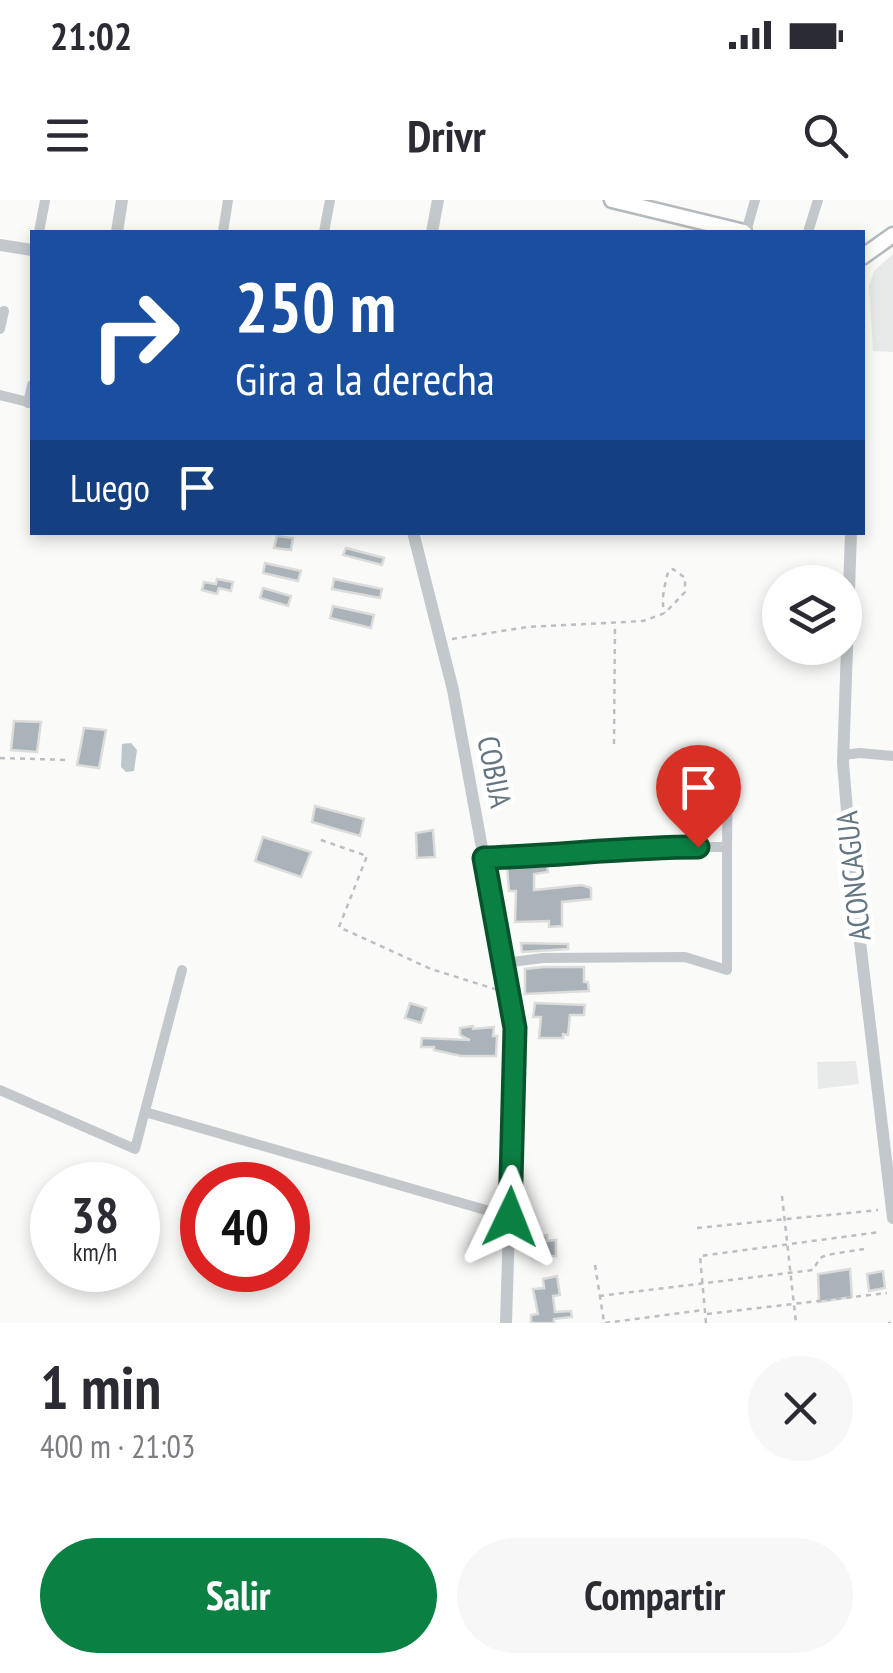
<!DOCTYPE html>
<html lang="es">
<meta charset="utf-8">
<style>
body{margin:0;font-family:"PT Sans Narrow",sans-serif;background:#f7f7f7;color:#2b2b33;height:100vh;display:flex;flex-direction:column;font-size:38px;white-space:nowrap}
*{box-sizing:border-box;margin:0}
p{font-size:32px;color:#7c7c81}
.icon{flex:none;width:55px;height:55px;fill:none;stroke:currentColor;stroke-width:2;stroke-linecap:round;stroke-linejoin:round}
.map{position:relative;height:1123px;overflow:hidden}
.side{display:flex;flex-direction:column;background:#fff;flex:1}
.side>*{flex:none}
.top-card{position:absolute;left:30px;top:30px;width:835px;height:305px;border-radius:0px;box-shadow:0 5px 15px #0003;background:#1a4fa0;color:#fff;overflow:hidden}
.controls{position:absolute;left:762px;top:365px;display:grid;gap:20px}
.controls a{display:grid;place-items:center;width:100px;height:100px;border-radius:50%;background:#fff;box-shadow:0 5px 15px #0003;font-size:50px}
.speed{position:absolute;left:30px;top:962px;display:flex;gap:20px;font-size:50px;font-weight:700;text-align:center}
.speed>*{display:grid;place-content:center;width:130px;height:130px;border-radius:50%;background:#fff;box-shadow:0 5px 15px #0003;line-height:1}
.speed small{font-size:25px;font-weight:400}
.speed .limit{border:15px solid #d22;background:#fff;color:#111}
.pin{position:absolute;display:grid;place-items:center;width:85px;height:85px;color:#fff;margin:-102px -42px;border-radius:50% 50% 50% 0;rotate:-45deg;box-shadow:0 0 10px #0007}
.pin .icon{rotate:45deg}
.me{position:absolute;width:110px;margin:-55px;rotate:2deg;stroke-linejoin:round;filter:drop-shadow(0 0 8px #0008)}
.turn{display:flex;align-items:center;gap:35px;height:210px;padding:0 40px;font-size:45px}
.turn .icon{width:130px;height:130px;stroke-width:2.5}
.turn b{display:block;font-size:70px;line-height:85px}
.then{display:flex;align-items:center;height:95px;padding:0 40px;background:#0003;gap:20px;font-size:38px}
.round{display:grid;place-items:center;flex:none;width:105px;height:105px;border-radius:52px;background:#f7f7f7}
.head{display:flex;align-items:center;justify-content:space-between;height:170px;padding:0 40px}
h1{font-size:60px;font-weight:600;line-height:75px}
.action{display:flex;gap:20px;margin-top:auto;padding:20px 40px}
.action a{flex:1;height:115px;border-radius:60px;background:#0b8043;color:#fff;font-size:40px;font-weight:600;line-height:115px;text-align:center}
.action a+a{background:#f7f7f7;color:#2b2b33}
.status{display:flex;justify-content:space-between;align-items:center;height:70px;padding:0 50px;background:#fff;direction:ltr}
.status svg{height:28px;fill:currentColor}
header{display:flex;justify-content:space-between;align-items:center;height:130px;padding:0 40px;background:#fff;font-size:45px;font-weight:600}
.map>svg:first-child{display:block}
.built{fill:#e8e9e9}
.water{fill:#bbc7cb}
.building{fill:#aab3b9;stroke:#dcdcda;stroke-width:2.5}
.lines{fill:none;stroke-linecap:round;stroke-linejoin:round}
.secondary-casing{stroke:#b3babf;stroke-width:19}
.path{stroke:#bbbfc2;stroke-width:2.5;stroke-dasharray:5 5;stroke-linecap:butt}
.minor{stroke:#c3c8cc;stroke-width:10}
.tertiary{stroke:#c3c8cc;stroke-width:12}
.secondary{stroke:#fff;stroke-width:14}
.route-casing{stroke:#07532c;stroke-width:25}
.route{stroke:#0b8043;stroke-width:18}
.labels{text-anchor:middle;stroke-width:10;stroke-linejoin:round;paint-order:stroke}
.street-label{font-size:30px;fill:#657683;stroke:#fff}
</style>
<div class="status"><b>21:02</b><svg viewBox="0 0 49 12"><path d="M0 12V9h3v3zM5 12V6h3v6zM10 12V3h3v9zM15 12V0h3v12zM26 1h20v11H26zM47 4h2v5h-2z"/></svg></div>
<header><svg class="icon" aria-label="menu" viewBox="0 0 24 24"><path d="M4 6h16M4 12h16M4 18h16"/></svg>Drivr<svg class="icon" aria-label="search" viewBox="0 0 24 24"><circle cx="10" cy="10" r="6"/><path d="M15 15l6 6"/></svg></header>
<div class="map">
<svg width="893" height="1123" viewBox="0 0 893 1123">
<rect width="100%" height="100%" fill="#fafaf8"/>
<!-- built -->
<g class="built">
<path d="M893,54V152L873,151L869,86L874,71Z"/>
<path d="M856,861L859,884L818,889L817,862Z"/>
</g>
<!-- water -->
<path class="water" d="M131,543L137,550L134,571L126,572L121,567L122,544Z"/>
<!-- building -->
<g class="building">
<path d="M277,336L293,338L291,350L274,348Z"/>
<path d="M346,348L384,358L382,365L343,355Z"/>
<path d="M265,363L301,371L298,381L263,373Z"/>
<path d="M217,379L233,382L231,391L219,388L217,394L202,390L204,382L216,384Z"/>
<path d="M334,379L382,389L380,398L332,389Z"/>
<path d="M263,388L291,396L288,406L260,398Z"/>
<path d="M333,406L374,415L371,428L330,418Z"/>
<path d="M14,521L41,522L37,552L11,550Z"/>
<path d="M84,528L106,530L99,568L77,565Z"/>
<path d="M315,606L364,619L360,636L312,622Z"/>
<path d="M433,630L435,657L417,658L416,633Z"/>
<path d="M263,637L311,652L301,677L255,661Z"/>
<path d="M547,665L548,672L534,674V690L582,685L591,688V699L562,702V726L549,727V721L515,722L516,691H509L507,666Z"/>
<path d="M521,743L568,744V749L522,752Z"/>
<path d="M544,767H584V782H588L589,791L525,794V769Z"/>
<path d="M410,803L426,808L421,823L405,818Z"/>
<path d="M535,803L585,805L584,815H570L568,835L563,834V838H539L541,817H533Z"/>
<path d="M473,826V829L494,827L493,836H497L496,856H461L434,850V847H421L422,838L470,840L460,835V828Z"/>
<path d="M547,1035V1041L556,1040V1056L532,1057V1036Z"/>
<path d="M850,1069L852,1097L819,1102L818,1074Z"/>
<path d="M883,1071L885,1088L869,1091L867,1074Z"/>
<path d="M557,1076L560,1095L553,1096L555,1112L571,1111L572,1117L554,1119V1123H531V1115L538,1114L533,1089L544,1088L543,1079Z"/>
</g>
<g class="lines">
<!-- secondary casing -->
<g class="secondary-casing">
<g id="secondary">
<path d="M612,0L744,32"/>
<path d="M862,57L893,35"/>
</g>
</g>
<!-- path -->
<g class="path">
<path d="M452,439L527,427L643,421L665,413L685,392V378L673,369L668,372C665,385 660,401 665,413"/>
<path d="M614,544L615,424"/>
<path d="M0,558L69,560"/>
<path d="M321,640L367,656L339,727L431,769L498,790"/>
<path d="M782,996L796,1123"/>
<path d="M697,1028L878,1010"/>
<path d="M595,1065L604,1122"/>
<path d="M599,1096L813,1070L820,1058L826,1055L864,1049"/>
<path d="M707,1114L887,1093"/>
<path d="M605,1123L703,1110"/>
<path d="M706,1123L700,1056L880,1032"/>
<path d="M888,1123H891"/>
</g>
<!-- minor -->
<g class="minor">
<path d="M39,32L45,0"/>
<path d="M223,32L228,0"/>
<path d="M324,32L330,0"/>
<path d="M746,32L755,0"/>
<path d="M808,32L818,0"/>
<path d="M0,129L4,111"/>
<path d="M0,195L32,203"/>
<path d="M28,203L32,185"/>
<path d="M843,555L860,553L893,556"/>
<path d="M727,647L728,569"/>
<path d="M484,658L551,656L641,647H727V770L685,757L543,758L504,763"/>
<path d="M0,890L135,949L182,770"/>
<path d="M145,912L510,1017"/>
</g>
<!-- tertiary -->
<g class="tertiary">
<path d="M117,32L122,0"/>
<path d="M432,32L438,0"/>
<path d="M0,45L32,50"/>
<path d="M413,332L453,490L515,828L506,1123"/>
<path d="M851,332L843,563L853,683L893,1018"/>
</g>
<!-- secondary -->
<use href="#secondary" class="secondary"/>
</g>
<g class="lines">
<!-- route casing -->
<g class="route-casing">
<path id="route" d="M510,1017L515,828L484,658C556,656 626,647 698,647"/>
</g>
<!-- route -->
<use href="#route" class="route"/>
</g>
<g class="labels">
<!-- street labels -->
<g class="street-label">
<text transform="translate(494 572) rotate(79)" y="10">COBIJA</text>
<text transform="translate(854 676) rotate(-96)" y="10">ACONCAGUA</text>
</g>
</g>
</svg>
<div class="controls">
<a><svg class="icon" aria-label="layers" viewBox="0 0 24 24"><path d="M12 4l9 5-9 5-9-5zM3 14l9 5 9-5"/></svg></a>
</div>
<div class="speed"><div>38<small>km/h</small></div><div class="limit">40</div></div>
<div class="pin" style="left:698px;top:647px;background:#d93025"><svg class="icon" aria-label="arrive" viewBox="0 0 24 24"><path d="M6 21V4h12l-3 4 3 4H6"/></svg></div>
<svg class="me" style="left:510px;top:1017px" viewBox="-20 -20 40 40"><path d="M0-17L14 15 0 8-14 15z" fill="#0b8043" stroke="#fff" stroke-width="4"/></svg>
<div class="top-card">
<div class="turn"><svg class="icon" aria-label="right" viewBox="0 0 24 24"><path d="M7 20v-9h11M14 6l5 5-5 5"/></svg><div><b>250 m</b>Gira a la derecha</div></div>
<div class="then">Luego<svg class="icon" aria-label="arrive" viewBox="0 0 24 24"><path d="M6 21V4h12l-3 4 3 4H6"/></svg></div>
</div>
</div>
<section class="side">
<div class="head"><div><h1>1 min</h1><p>400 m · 21:03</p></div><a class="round"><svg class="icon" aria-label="close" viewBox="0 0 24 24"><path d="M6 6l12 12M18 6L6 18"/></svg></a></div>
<div class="action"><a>Salir</a><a>Compartir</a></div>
</section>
